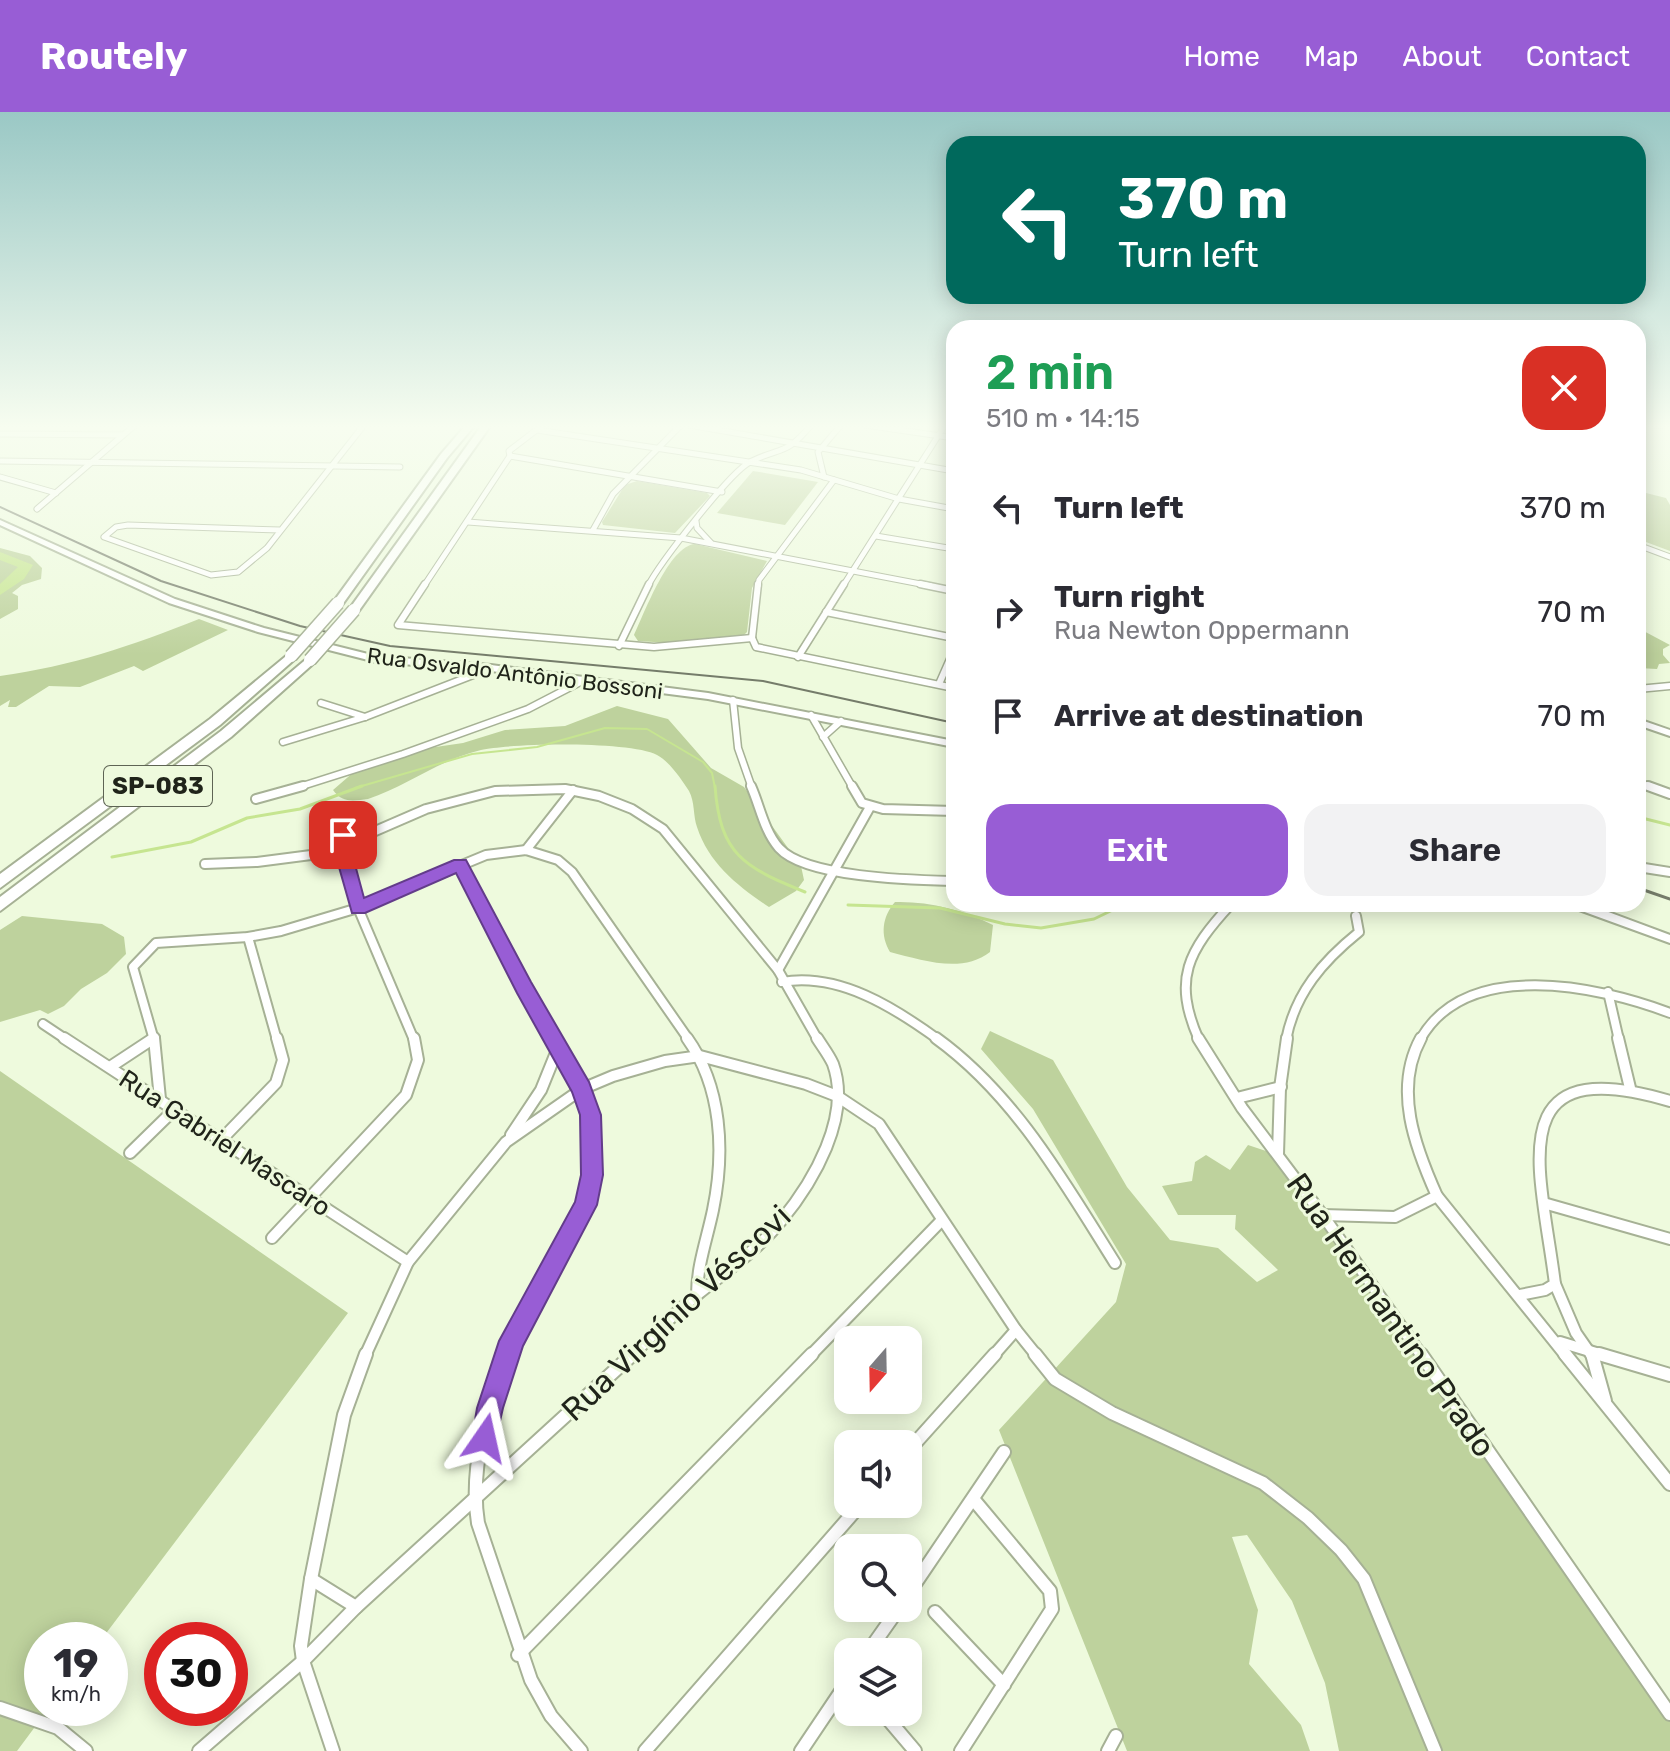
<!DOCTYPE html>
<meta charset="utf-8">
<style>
body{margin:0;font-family:Rubik,sans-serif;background:#f2f2f3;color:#2b2b33;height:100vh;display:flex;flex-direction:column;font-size:30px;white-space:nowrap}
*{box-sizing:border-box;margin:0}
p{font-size:26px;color:#7c7c81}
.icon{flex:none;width:44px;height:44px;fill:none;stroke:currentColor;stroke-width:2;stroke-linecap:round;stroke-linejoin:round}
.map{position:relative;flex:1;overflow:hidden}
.details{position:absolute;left:946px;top:208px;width:700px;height:592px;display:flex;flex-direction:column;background:#fff;border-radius:24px;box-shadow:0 4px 20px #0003}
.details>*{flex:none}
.top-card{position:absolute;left:946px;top:24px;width:700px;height:168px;border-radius:24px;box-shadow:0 4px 20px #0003;background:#00695c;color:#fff;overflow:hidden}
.needle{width:52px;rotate:200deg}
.buttons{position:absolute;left:834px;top:1214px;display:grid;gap:16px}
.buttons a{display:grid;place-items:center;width:88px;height:88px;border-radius:16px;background:#fff;box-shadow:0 4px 20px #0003;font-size:40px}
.speed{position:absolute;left:24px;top:1510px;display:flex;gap:16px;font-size:40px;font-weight:700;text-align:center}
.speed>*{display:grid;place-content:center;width:104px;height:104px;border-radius:50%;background:#fff;box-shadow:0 4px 20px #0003;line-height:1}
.speed small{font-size:20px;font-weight:400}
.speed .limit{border:12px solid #d22;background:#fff;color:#111}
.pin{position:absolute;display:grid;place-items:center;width:68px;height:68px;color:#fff;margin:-34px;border-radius:16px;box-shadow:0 4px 12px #0006}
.me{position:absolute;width:88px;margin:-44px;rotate:11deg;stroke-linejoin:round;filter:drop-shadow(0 0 6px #0008)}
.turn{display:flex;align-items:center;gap:28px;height:168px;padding:0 40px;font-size:36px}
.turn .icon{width:104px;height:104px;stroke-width:2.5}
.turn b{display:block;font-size:56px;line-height:68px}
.round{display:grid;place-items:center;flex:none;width:84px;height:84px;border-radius:24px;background:#f2f2f3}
.summary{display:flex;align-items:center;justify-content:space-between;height:136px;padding:0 40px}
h1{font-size:48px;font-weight:600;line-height:60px;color:#1e9e55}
.primary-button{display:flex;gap:16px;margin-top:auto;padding:16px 40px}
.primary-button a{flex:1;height:92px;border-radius:24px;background:#985dd5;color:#fff;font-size:32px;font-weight:600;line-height:92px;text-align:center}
.primary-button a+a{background:#f2f2f3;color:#2b2b33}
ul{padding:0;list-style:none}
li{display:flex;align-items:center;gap:24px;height:104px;padding:0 40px}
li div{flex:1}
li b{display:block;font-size:30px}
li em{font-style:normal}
header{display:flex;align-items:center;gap:48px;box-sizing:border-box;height:112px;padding:0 40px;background:#985dd5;color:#fff}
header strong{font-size:38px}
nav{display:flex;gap:44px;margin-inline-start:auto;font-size:28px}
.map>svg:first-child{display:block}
.green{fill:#bed29d}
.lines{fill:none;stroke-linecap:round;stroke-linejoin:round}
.stream-far1{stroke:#c6e590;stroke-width:2}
.stream{stroke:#c6e590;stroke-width:3}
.river{fill:#c6e590;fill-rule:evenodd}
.minor-far4-casing{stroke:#a6b195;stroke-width:7}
.minor-far3-casing{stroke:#a6b195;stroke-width:9}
.minor-far2-casing{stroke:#a6b195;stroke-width:12}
.minor-far1-casing{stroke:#a6b195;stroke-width:14}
.minor-casing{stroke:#a6b195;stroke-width:16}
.tertiary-casing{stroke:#a6b195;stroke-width:4}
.motorway-casing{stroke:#a6b195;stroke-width:4}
.minor-far4{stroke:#fff;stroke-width:5}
.minor-far3{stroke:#fff;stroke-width:6}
.minor-far2{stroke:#fff;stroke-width:8}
.minor-far1{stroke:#fff;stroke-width:10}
.minor{stroke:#fff;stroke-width:12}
.tertiary{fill:#fff;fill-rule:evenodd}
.motorway{fill:#fff;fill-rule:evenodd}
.rail-far1{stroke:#757c6a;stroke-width:2}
.rail{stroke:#757c6a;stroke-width:3}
.motorway-bridge-casing{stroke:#a6b195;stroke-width:15;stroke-linecap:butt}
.motorway-bridge{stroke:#fff;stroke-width:12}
.route{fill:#985dd5;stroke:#633c8a;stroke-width:2}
.labels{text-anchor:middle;stroke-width:6;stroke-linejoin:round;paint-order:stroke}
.far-street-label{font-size:22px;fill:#20241a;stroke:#eefadd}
.shield{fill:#eefadd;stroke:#5e6454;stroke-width:2}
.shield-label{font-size:24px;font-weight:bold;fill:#20241a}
.street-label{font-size:26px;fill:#20241a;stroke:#eefadd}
.near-street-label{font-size:32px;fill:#20241a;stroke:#eefadd}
</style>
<header>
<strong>Routely</strong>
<nav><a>Home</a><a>Map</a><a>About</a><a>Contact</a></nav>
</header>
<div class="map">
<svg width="1670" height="1639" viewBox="0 0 1670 1639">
<rect width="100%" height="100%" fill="#eefadd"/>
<!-- green -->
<g class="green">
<path d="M753,359L818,370L785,413L717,401Z"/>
<path d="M637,369L707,381L710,384L675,421L603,413L602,410L625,373Z"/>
<path d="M1638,379L1666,386L1670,393V439L1638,427Z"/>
<path d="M695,432L767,449L752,476L747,520L743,524L670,531L638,529L634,523C645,500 669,434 695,432Z"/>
<path d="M0,436L30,444L42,456L41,467L22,473L12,481L18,484V497L0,507Z"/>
<path d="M199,507L228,518L143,559L134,554L80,575L49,574L16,595H8L10,588L0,594V564C72,554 131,534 199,507Z"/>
<path d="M1638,516L1670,533L1663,537V543L1670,551L1659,552L1657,557L1638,556Z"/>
<path d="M617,594L668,607L711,656L744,675L801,754L804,768L796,779L769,795C739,775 709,752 697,715C693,704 695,690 689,679C682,668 669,649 657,643C630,629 512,631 481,638C441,647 407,674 368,687C353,689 342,691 333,678L355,659L415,638L463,631L505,618L565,614Z"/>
<path d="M895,790C928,789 964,798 993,813L990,840C962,862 922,848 890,840C880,823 882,805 895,790Z"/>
<path d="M22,804L102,812L124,825L126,842L107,861L81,877L64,894L48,902L40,898L0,910V818Z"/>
<path d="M990,919L1053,948L1127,1075L1170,1128L1218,1136L1257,1170L1278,1158L1235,1117L1236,1103H1178L1162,1074L1192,1069L1195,1050L1206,1043L1230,1058L1248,1033L1278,1043L1670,1602V1639H1339L1325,1571L1292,1489L1247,1423L1232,1425L1258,1498L1249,1552L1301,1613L1310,1639H1127L999,1318L1116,1190L1126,1152L1033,997L981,937Z"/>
<path d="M0,959L348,1201L101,1528H42V1596H49L17,1639H0Z"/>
</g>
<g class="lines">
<!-- stream-far1 -->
<path class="stream-far1" d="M355,676L472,642L537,635L605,616L647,617L703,650L712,661L715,676"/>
<!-- stream -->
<g class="stream">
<path d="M715,674C720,743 744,755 805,780"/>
<path d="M1638,705L1670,713"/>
<path d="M112,745L191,730L247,706L300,697L362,674"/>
<path d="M848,793L940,796L1005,812L1041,816L1094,807L1125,792"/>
</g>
<!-- river -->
<path class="river" d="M0,440L33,453L24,467L0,483V472L18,455L0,448Z"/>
<!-- minor-far4 casing -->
<g class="minor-far4-casing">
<g id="minor-far4">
<path d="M689,313L954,359"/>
<path d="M865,313L954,326"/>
<path d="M1654,313H1663"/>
<path d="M537,318L801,358L899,387L954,397"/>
<path d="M0,322L123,323"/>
<path d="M510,344L722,380"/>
<path d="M0,349L400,355"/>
<path d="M0,365L56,381"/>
<path d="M824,365L818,340L841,313"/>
<path d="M37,397L135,313"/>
<path d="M696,409L697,416L711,431"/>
<path d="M468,410L681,426L931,474"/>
<path d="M280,418L128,413L116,415L104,425L211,463L238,460L267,436L364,313"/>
<path d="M593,418L613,382L681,313"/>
<path d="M876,424L954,437"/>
<path d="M1638,433L1670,445"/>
<path d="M424,474L510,344L509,339L543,313"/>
<path d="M648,474C659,452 730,360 750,350C781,334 785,345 811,313"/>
<path d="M758,474L759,468L834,368"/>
<path d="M843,474L945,313"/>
</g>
</g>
<!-- minor-far3 casing -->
<g class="minor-far3-casing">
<g id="minor-far3">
<path d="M425,472L398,513L654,535L752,526"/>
<path d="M920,472L954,479"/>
<path d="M826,500L954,526"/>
<path d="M752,526L756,535L954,576"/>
<path d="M752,526L758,472"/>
<path d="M619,534L649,472"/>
<path d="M798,545L844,472"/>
<path d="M939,572L954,538"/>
<path d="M1638,577L1670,574"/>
<path d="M733,588L738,636L752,676"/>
<path d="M321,591L365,605"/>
<path d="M811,603L853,676"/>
<path d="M823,625L841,609"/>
<path d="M283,630L365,605L491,556"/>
<path d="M1638,670L1653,676"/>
<path d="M296,676L403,642L528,597L586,567"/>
</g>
</g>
<!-- minor-far2 casing -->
<g class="minor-far2-casing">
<g id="minor-far2">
<path d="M751,674C760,694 764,719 779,736C806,766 914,768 954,769"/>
<path d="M852,674L862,691L883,697L954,699"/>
<path d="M1648,674L1670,682"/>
<path d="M256,687L303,674"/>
<path d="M334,696L358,796L414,928"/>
<path d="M526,738L573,678"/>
<path d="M205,752L257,750L311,743L343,733L426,697L495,679L565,677L599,684L632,697L663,717L778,858L818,928"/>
<path d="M460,753L524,876L556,928"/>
<path d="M1638,755L1670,760"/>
<path d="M248,825L277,928"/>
<path d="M778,858L870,695"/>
<path d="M782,870C839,860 895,896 939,928"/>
<path d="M1608,880L1619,928"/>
<path d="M43,912L67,928"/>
<path d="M151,928L154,926"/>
<path d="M154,928L133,855L156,831L248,825L281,819L358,796L486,743L526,738L558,748L572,760L689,928"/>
<path d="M1199,928C1172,867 1188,839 1231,792"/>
<path d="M1286,928C1295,881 1323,849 1359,820L1356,804"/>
<path d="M1420,928C1466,845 1599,874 1670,901"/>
</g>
</g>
<!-- minor-far1 casing -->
<g class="minor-far1-casing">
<g id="minor-far1">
<path d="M64,926L408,1150"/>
<path d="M154,926L160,987"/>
<path d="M687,926C722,975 725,1040 713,1098C707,1127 697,1153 697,1183"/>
<path d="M936,926C1015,983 1064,1070 1115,1151"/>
<path d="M1198,926L1242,996L1324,1105L1422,1244"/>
<path d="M1421,926C1393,977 1415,1035 1437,1084L1566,1244"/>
<path d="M1618,926L1630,976"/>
<path d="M110,955L154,926"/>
<path d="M1237,986L1281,975"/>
<path d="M511,1023L541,978L558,936"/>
<path d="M221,1028L276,971L283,948L277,926"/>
<path d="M130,1041L175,997"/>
<path d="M1278,1042L1280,976L1287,926"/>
<path d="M1547,1092L1670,1127"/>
<path d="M1323,1103L1395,1105L1437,1084"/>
<path d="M272,1126L406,983L418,948L414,926"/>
<path d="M1555,1172L1576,1221L1592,1244"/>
<path d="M1520,1183L1545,1178L1555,1172C1541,1059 1497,937 1670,989"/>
<path d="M1560,1230L1606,1244"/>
<path d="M365,1244L408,1150L506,1030L582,977L613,964L665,949L700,944L806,972L837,984L879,1012L1016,1218L1037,1244"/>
<path d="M507,1244C537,1162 616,1086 588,992C581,968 567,947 554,926"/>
<path d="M631,1244C653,1223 675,1201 698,1182C726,1159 758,1138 781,1109C813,1070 852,1005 833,952C829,943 822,934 817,926"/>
<path d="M810,1244L942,1108"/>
<path d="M993,1244L1016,1218"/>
</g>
</g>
<!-- minor casing -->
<g class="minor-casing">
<g id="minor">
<path d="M507,1242C488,1293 469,1356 478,1411L531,1568L551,1604L581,1639"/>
<path d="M1035,1242L1055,1267L1112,1301L1263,1371L1308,1406L1341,1438L1364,1467L1435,1639"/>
<path d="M1421,1242L1670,1602"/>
<path d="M1565,1242L1670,1372"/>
<path d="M1592,1242L1605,1289"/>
<path d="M1599,1242L1670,1263"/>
<path d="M908,1339L995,1242"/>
<path d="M311,1467L356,1495"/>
<path d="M908,1482L1004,1340"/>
<path d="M935,1500L1004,1573"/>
<path d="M868,1540L899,1496"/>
<path d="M518,1543L812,1242"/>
<path d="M0,1596L58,1616L86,1639"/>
<path d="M882,1600L915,1639"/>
<path d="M199,1639L303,1549L356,1495L633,1242"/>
<path d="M333,1639L303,1549L301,1534L311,1467L344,1303L366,1242"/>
<path d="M645,1639L861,1392"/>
<path d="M801,1639L848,1569"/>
<path d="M961,1639L1052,1497L1050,1479L974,1388"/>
<path d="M1108,1639L1116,1624"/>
</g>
</g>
<!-- tertiary casing -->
<g class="tertiary-casing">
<g id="tertiary">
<path d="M0,408L175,487L264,516L376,544L491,553L708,581L954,629V635L708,587L491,559L376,550L258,520L169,491L0,413Z"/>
<path d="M1638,607L1670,618V624L1638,613Z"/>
<path d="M1570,792H1587L1670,823V831L1571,795Z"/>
</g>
</g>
<!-- motorway casing -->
<g class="motorway-casing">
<g id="motorway">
<path d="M466,313H475L447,346L342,493H334V489L441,342Z"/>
<path d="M482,313H491L358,500H350V496Z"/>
<path d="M291,540L297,544L295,547L220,613L0,776V762L210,607Z"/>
<path d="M310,544L316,548L314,551L231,625L0,799V785L221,619Z"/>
</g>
</g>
<!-- minor-far4 -->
<use href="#minor-far4" class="minor-far4"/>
<!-- minor-far3 -->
<use href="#minor-far3" class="minor-far3"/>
<!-- minor-far2 -->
<use href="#minor-far2" class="minor-far2"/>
<!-- minor-far1 -->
<use href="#minor-far1" class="minor-far1"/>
<!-- minor -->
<use href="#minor" class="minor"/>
<!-- tertiary -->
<use href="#tertiary" class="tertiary"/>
<!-- motorway -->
<use href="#motorway" class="motorway"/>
<!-- rail-far1 -->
<path class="rail-far1" d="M0,395L161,469L300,514L390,534L763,569L954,611"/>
<!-- rail -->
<path class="rail" d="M1638,776L1670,787"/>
<!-- motorway-bridge casing -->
<g class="motorway-bridge-casing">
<g id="motorway-bridge">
<path d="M291,544L338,491"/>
<path d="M310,548L354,498"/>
</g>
</g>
<!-- motorway-bridge -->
<use href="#motorway-bridge" class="motorway-bridge"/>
</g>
<!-- sky -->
<linearGradient id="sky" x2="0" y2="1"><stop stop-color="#9ac8c5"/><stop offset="0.58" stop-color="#f7fdf0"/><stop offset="1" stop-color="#f7fdf0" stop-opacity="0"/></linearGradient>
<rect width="1670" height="543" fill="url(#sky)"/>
<!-- route -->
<path class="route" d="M343,717L351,723L350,734L364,786L454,748H466L531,870L589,970L601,1003L603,1063L597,1093L523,1234L503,1296L494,1335L485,1339L476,1335L472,1326L477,1296L499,1229L575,1090L581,1063L580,1003L572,980L517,881L456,761L365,801H352L333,734L334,723Z"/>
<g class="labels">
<!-- far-street labels -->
<g class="far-street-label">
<text transform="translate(515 561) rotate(7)" y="8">Rua Osvaldo Antônio Bossoni</text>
</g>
<!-- shield labels -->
<rect class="shield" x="104" y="654" width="108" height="40" rx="6"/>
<g class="shield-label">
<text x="158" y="682">SP-083</text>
</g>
<!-- street labels -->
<g class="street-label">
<text transform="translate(225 1031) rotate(33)" y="9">Rua Gabriel Mascaro</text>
</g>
<!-- near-street labels -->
<g class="near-street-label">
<text transform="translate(676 1201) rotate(-43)" y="11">Rua Virgínio Véscovi</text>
<text transform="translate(1391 1203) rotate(55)" y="11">Rua Hermantino Prado</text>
</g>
</g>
</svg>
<div class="buttons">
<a><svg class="needle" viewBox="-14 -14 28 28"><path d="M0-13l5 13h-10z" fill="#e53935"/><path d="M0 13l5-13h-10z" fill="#7c7c81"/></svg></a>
<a><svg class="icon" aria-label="sound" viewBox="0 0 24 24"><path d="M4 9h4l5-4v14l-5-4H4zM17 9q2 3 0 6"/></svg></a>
<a><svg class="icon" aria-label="search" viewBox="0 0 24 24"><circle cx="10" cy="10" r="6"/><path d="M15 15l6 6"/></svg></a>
<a><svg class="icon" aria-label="layers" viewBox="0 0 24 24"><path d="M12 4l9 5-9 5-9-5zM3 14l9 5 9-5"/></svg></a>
</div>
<div class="speed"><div>19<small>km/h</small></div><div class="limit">30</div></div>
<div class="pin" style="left:343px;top:723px;background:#d93025"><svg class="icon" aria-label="arrive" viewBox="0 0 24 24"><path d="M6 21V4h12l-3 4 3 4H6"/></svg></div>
<svg class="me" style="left:485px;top:1326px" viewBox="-20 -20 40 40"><path d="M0-17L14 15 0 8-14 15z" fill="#985dd5" stroke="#fff" stroke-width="4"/></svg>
<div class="top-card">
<div class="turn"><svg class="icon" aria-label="left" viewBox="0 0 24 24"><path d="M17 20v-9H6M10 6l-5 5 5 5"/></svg><div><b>370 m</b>Turn left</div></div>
</div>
<section class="details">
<div class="summary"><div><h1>2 min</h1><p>510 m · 14:15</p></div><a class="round" style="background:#d93025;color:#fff"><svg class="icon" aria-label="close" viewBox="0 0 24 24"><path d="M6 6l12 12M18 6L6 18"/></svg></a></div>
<ul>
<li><svg class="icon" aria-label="left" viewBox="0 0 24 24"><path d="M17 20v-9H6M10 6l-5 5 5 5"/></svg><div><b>Turn left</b></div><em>370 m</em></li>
<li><svg class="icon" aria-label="right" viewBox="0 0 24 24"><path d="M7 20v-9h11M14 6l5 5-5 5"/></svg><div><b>Turn right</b><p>Rua Newton Oppermann</p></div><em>70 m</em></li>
<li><svg class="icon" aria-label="arrive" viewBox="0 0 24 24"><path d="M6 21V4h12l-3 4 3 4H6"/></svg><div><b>Arrive at destination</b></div><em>70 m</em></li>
</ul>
<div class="primary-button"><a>Exit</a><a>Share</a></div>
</section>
</div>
